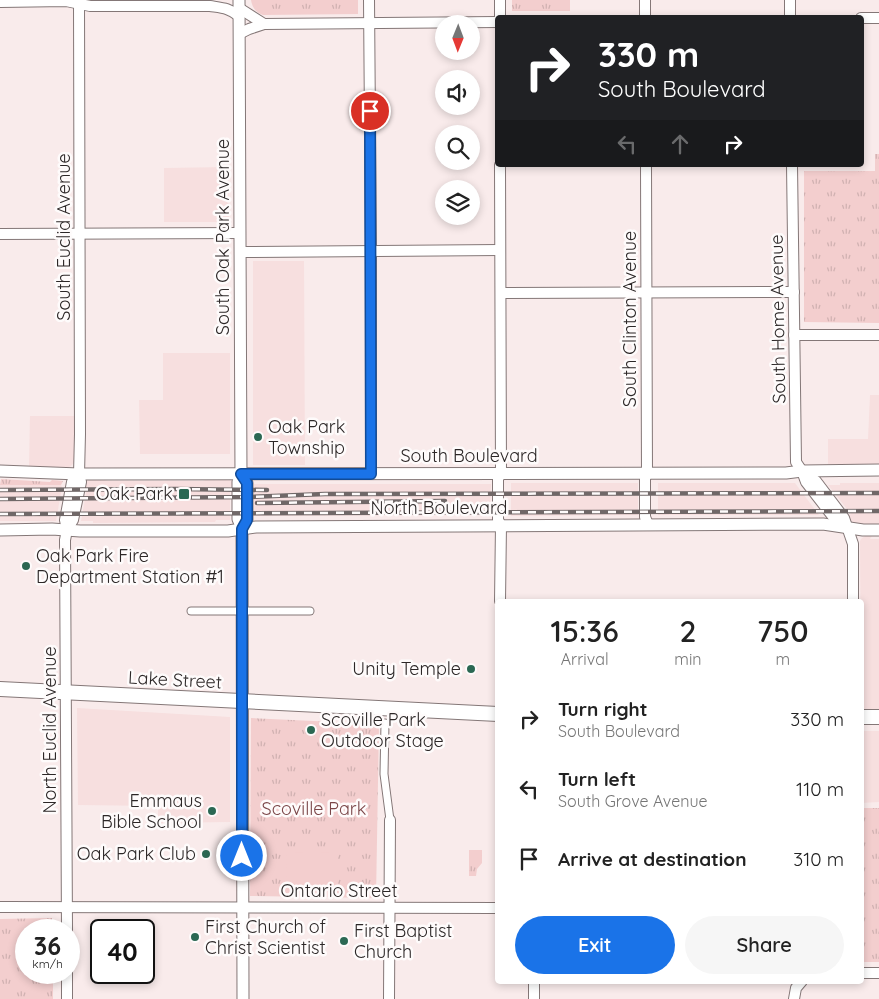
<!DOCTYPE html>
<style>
body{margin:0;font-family:Quicksand,sans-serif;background:#f6f6f6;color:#222;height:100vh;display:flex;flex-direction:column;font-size:19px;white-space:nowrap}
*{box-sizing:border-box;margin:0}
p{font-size:16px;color:#767676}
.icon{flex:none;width:28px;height:28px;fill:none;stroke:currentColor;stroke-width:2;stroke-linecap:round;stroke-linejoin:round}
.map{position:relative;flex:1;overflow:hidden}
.side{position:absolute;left:495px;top:599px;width:369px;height:385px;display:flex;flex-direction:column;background:#fff;border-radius:5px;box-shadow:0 2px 8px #0003}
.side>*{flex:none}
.guide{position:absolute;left:495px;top:15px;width:369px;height:152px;border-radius:5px;box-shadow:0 2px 8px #0003;background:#202124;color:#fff;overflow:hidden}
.needle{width:32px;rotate:181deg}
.controls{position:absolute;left:435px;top:15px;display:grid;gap:10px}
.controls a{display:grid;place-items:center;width:45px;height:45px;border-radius:50%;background:#fff;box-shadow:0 2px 8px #0003;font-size:25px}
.speed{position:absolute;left:15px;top:919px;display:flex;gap:10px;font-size:25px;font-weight:700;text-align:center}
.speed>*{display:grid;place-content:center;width:65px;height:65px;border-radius:50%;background:#fff;box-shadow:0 2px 8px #0003;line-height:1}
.speed small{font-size:12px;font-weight:400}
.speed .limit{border:2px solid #111;border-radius:8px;background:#fff;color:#111}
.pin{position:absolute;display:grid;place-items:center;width:42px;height:42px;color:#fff;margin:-21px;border:2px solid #fff;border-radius:50%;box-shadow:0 1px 5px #0007}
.me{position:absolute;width:55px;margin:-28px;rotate:0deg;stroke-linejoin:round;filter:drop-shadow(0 0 4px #0008)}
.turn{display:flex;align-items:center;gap:18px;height:105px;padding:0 20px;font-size:22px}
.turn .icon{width:65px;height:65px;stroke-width:2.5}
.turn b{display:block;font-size:35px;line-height:42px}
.lanes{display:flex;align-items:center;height:48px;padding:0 20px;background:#0003;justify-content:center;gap:25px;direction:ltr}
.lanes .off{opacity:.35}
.eta{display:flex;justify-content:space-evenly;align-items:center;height:85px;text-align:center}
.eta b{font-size:30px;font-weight:600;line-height:35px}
.action{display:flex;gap:10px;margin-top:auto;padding:10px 20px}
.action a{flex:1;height:58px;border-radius:30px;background:#1a73e8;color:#fff;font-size:20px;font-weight:600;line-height:58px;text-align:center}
.action a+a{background:#f6f6f6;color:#222}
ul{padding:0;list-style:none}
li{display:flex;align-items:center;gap:15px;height:70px;padding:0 20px}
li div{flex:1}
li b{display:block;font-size:19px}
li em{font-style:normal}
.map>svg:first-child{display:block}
.built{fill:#f7dfdf}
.grass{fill:url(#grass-tufts)}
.pitch{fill:#f3cece}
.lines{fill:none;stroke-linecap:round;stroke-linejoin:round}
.pedestrian-casing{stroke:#847777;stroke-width:9}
.minor-casing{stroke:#847777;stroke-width:12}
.tertiary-casing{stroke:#847777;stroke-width:13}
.secondary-casing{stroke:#847777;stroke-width:16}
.pedestrian{stroke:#fff;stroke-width:7}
.minor{stroke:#fff;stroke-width:10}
.tertiary{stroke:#fff;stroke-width:11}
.secondary{stroke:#fff;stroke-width:14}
.rail-casing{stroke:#706868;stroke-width:4.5}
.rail{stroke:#fefbfb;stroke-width:2.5;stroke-dasharray:8;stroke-linecap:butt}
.route-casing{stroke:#114b97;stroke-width:12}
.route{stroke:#1a73e8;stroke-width:9}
.poi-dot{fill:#2b6853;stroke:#fefbfb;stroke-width:2}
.labels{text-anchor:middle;stroke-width:5;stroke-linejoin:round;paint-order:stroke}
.street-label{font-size:18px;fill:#2c2727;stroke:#fefbfb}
.poi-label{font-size:18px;fill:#2c2727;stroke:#fefbfb;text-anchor:start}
.park-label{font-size:18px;fill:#7b4648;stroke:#fefbfb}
</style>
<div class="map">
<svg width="879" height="999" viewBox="0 0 879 999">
<defs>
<pattern id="grass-tufts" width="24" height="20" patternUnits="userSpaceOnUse" patternTransform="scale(1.25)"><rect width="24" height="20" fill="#f3cece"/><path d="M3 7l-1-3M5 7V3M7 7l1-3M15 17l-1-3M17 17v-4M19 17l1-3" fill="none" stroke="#d0b1b1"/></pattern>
</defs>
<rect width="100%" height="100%" fill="#f9ebeb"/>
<!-- built -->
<g class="built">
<path d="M228,167L229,222H164V168Z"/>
<path d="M304,261L305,465H253V261Z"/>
<path d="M163,353H230V454H140L139,400H163Z"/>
<path d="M870,395H879V464H828V439H868Z"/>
<path d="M30,416H75V456L74,462L72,465L68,468L29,466Z"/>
<path d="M209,478H228L233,482L234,487H230V520H216L215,522L93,523V521H81L87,488L83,487L86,481L89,480L102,479L107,481H203Z"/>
<path d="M511,483H638V515L511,516Z"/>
<path d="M658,483H795L819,515H658Z"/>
<path d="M840,483H879V527L854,524L847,515L851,514L828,485H840Z"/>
<path d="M254,484H491L490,515L254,516Z"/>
<path d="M0,485H61L62,487L56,521H0Z"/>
<path d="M868,534H873L870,539H879V712L864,710L861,707L860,541L861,539Z"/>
<path d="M77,708L230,717V822L158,823V806L78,805Z"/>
<path d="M861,731H879V802L861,803Z"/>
</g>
<!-- grass -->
<g class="grass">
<path d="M251,0H358V14L263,15C256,13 252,7 251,0Z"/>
<rect x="512" y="0" width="58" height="11"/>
<path d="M875,154H879V323L804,322V171H875Z"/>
<path d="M1,479L50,482L52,480L63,481L61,485H0Z"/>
<path d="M251,718L379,724L376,898L250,896Z"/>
<rect x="861" y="808" width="18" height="154"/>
<path d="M469,850H482V863L477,869L476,876H469Z"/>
<path d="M52,918V930H26V972L53,973V999H0V919Z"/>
</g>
<!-- pitch -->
<path class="pitch" d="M338,852V894L287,895L286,853Z"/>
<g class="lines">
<!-- pedestrian casing -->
<g class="pedestrian-casing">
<g id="pedestrian">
<path d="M191,611H310"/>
<path d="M385,723L384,774L390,820"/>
</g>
</g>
<!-- minor casing -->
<g class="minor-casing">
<g id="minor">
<path d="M369,0L371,251V474"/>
<path d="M500,0V18"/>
<path d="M645,0V18"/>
<path d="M790,0V18"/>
<path d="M0,2L66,1L90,6H210C223,8 229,8 239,16"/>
<path d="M239,8L264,24"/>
<path d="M861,18H879"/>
<path d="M239,34L249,29L264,24L498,22"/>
<path d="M500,165L501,473L498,479V520L501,525L500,601"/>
<path d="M646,165L647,473L645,479V517L648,524"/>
<path d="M792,165L796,462L802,471L806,482L834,518L847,527"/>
<path d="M0,234L240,233"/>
<path d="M240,252L500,250"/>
<path d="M501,293L794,292"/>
<path d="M794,335H879"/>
<path d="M802,471L816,481L844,518L853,544V601"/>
<path d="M67,530L65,520L72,482L79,474"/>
<path d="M0,907L498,908"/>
<path d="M67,930L65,540L67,530L73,520L81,482L79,474L80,434L79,0"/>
<path d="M67,972V999"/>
<path d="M861,973H879"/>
<path d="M534,981V999"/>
<path d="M389,999L390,820"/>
<path d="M794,999L796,988L802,981"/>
</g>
</g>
<!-- tertiary casing -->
<g class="tertiary-casing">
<g id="tertiary">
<path d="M239,0L241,475L238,482V519L242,529L243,999"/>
<path d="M0,471L79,474L786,473L802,471L879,470"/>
<path d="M241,475L247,483V520L242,529"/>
<path d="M0,530L52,529L80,531H228L256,527L823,524L863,530H879"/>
</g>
</g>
<!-- secondary casing -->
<g class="secondary-casing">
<g id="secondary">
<path d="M0,689L498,714"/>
<path d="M861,717H879"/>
</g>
</g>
<!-- pedestrian -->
<use href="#pedestrian" class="pedestrian"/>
<!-- minor -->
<use href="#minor" class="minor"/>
<!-- tertiary -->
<use href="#tertiary" class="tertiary"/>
<!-- secondary -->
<use href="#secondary" class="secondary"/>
<!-- rail casing -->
<g class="rail-casing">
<g id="rail">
<path d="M0,490L176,489L267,490"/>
<path d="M0,499L250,497L325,494L879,493"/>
<path d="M257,503L445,501"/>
<path d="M0,514L879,511"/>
</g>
</g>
<!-- rail -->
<use href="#rail" class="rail"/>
</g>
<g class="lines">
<!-- route casing -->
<g class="route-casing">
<path id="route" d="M242,856V529L247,520V483L241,474H371L370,111"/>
</g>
<!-- route -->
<use href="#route" class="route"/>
</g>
<!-- markers -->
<g class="poi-dot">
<circle cx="258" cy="437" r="5"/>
<rect x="178" y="488" width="12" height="12" rx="2.5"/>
<circle cx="26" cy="566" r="5"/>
<circle cx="471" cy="669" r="5"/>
<circle cx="311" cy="730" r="5"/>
<circle cx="212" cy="811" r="5"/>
<circle cx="206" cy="854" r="5"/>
<circle cx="195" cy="937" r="5"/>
<circle cx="344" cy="941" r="5"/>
</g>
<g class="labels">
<!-- street labels -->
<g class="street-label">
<text transform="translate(64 237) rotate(-90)" y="6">South Euclid Avenue</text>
<text transform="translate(223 237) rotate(-90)" y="6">South Oak Park Avenue</text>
<text transform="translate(630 319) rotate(-90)" y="6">South Clinton Avenue</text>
<text transform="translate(778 319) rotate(-91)" y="6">South Home Avenue</text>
<text x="469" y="462">South Boulevard</text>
<text x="439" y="514">North Boulevard</text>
<text transform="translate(175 680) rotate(3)" y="6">Lake Street</text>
<text transform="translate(50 730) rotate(-90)" y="6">North Euclid Avenue</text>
<text x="339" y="897">Ontario Street</text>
</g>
<!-- poi labels -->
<g class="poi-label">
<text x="268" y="433">Oak Park<tspan x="268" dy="21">Township</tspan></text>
<text x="173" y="500" text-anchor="end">Oak Park</text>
<text x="36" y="562">Oak Park Fire<tspan x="36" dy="21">Department Station #1</tspan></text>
<text x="461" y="675" text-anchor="end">Unity Temple</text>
<text x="321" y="726">Scoville Park<tspan x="321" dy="21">Outdoor Stage</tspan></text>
<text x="202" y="807" text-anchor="end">Emmaus<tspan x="202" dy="21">Bible School</tspan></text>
<text x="196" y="860" text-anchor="end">Oak Park Club</text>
<text x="205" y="933">First Church of<tspan x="205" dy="21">Christ Scientist</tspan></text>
<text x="354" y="937">First Baptist<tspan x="354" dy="21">Church</tspan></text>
</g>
<!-- park labels -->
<g class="park-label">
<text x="314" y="815">Scoville Park</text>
</g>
</g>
</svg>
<div class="controls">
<a><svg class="needle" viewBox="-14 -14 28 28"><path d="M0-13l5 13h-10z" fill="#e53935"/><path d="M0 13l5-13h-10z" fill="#767676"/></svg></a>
<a><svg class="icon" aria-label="sound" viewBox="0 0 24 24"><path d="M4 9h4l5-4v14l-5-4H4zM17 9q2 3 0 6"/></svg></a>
<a><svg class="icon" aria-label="search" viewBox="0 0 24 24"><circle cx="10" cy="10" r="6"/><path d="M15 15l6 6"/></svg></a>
<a><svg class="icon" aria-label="layers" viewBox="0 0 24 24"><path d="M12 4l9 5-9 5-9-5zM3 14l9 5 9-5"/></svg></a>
</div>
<div class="speed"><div>36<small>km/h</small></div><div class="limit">40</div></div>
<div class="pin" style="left:370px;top:111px;background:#d93025"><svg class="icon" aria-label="arrive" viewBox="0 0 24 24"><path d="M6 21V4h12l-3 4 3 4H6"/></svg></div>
<svg class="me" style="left:242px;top:856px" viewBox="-20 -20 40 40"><circle r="17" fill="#1a73e8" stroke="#fff" stroke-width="3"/><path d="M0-11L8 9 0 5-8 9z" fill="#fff"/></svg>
<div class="guide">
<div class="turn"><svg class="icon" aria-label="right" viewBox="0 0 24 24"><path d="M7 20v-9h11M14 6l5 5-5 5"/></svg><div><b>330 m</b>South Boulevard</div></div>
<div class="lanes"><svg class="icon off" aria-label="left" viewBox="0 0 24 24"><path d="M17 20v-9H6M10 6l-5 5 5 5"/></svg><svg class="icon off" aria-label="ahead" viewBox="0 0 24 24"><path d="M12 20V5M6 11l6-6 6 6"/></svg><svg class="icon" aria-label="right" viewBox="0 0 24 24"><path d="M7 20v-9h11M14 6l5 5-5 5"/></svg></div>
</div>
<section class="side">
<div class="eta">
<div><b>15:36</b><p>Arrival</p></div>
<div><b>2</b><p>min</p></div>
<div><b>750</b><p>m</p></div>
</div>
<ul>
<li><svg class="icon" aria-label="right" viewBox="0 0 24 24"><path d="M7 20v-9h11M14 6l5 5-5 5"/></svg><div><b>Turn right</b><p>South Boulevard</p></div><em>330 m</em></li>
<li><svg class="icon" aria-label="left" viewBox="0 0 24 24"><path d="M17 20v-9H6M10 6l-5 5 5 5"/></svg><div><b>Turn left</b><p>South Grove Avenue</p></div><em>110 m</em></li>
<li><svg class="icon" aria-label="arrive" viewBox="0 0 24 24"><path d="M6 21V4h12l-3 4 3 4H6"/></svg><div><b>Arrive at destination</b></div><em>310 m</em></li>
</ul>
<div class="action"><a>Exit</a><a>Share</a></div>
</section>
</div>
